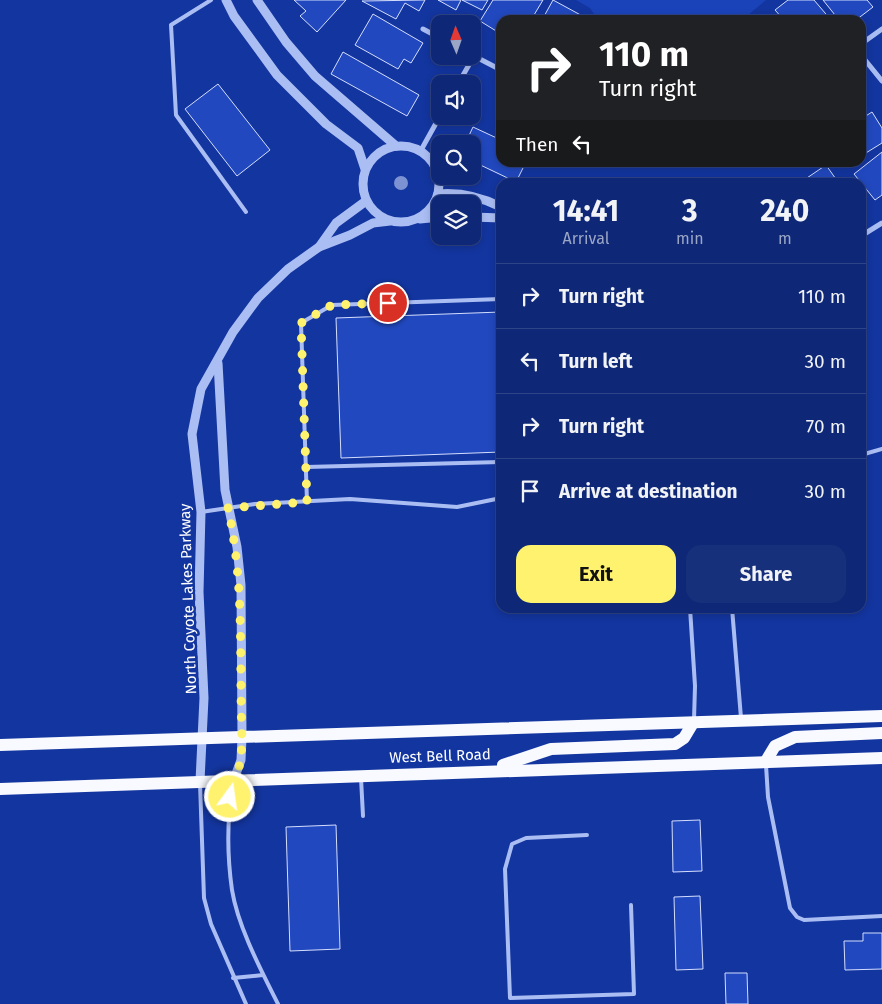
<!DOCTYPE html>
<style>
body{margin:0;font-family:"Fira Sans",sans-serif;background:#17307c;color:#f1f3f6;height:100vh;display:flex;flex-direction:column;font-size:19px;white-space:nowrap}
*{box-sizing:border-box;margin:0}
p{font-size:16px;color:#9ba6c6}
.icon{flex:none;width:28px;height:28px;fill:none;stroke:currentColor;stroke-width:2;stroke-linecap:round;stroke-linejoin:round}
.map{position:relative;flex:1;overflow:hidden}
.side{position:absolute;left:496px;top:178px;width:370px;height:435px;display:flex;flex-direction:column;background:#0e2877;border-radius:15px;box-shadow:0 2px 8px #0003,0 0 0 1px #2e4489}
.side>*{flex:none}
.hud{position:absolute;left:496px;top:15px;width:370px;height:152px;border-radius:15px;box-shadow:0 2px 8px #0003,0 0 0 1px #2e4489;background:#202124;color:#fff;overflow:hidden}
.needle{width:32px;rotate:358deg}
.tools{position:absolute;left:431px;top:15px;display:grid;gap:10px}
.tools a{display:grid;place-items:center;width:50px;height:50px;border-radius:10px;background:#0e2877;box-shadow:0 2px 8px #0003,0 0 0 1px #2e4489;font-size:25px}
.pin{position:absolute;display:grid;place-items:center;width:42px;height:42px;color:#fff;margin:-21px;border:2px solid #fff;border-radius:50%;box-shadow:0 1px 5px #0007}
.me{position:absolute;width:55px;margin:-28px;rotate:14deg;stroke-linejoin:round;filter:drop-shadow(0 0 4px #0008)}
.turn{display:flex;align-items:center;gap:18px;height:105px;padding:0 20px;font-size:22px}
.turn .icon{width:65px;height:65px;stroke-width:2.5}
.turn b{display:block;font-size:35px;line-height:42px}
.then{display:flex;align-items:center;height:48px;padding:0 20px;background:#0003;gap:10px;font-size:19px}
.eta{display:flex;justify-content:space-evenly;align-items:center;height:85px;text-align:center}
.eta b{font-size:30px;font-weight:700;line-height:35px}
.action{display:flex;gap:10px;margin-top:auto;padding:10px 20px}
.action a{flex:1;height:58px;border-radius:15px;background:#fff26e;color:#111;font-size:20px;font-weight:700;line-height:58px;text-align:center}
.action a+a{background:#17307c;color:#f1f3f6}
ul{padding:0;list-style:none}
li{display:flex;align-items:center;gap:15px;height:65px;padding:0 20px;border-top:1px solid #2e4489}
li div{flex:1}
li b{display:block;font-size:19px}
li em{font-style:normal}
.map>svg:first-child{display:block}
.green{fill:#1b43b9}
.building{fill:#2148be;stroke:#d4defe}
.lines{fill:none;stroke-linecap:round;stroke-linejoin:round}
.service{stroke:#abbef4;stroke-width:4}
.minor{stroke:#abbef4;stroke-width:5}
.tertiary{stroke:#abbef4;stroke-width:9}
.primary{stroke:#f8faff;stroke-width:12}
.tree{fill:#7d92d3}
.route{stroke:#fff26e;stroke-width:9;stroke-dasharray:0 16.2}
.labels{text-anchor:middle;stroke-width:5;stroke-linejoin:round;paint-order:stroke}
.street-label{font-size:15px;fill:#fff;stroke:#13359f}
</style>
<div class="map">
<svg width="882" height="1004" viewBox="0 0 882 1004">
<rect width="100%" height="100%" fill="#13359f"/>
<!-- green -->
<path class="green" d="M576,0H766L742,20H598L590,8Z"/>
<!-- building -->
<g class="building">
<path d="M294,0H346L317,32L300,16L306,11Z"/>
<path d="M425,0L419,11L405,3L396,19L362,1Z"/>
<path d="M438,0H461L456,10Z"/>
<path d="M462,0H488L482,10Z"/>
<path d="M493,0H543L531,20H501V34L480,21Z"/>
<path d="M553,0L588,19V20H542Z"/>
<path d="M788,0H814L831,20H784L775,10Z"/>
<path d="M823,0H867L873,7L856,20H839Z"/>
<path d="M373,14L423,43L411,63L404,59L398,69L355,45Z"/>
<path d="M343,52L419,95L407,116L331,74Z"/>
<path d="M218,84L270,150L237,176L185,109Z"/>
<path d="M872,112L882,128V143L861,156V119Z"/>
<path d="M473,127L501,140V162H526L516,182L472,161V144H465Z"/>
<path d="M882,152V195L875,200L854,174Z"/>
<path d="M826,165L838,182H801Z"/>
<path d="M501,312V452L341,458L336,318Z"/>
<path d="M700,820L702,871L673,872L672,821Z"/>
<path d="M336,825L340,949L290,951L286,827Z"/>
<path d="M700,896L703,969L676,970L674,897Z"/>
<path d="M863,933H882V969L845,970L844,941H863Z"/>
<path d="M725,973H747L748,1004H726Z"/>
</g>
<g class="lines">
<!-- service -->
<g class="service">
<path d="M211,0L171,25L176,115L246,212"/>
<path d="M861,455L882,449"/>
<path d="M306,467L501,462"/>
<path d="M307,502L301,323L332,305L501,299"/>
<path d="M201,512L255,504L350,499L457,507L501,498"/>
<path d="M690,608L695,686L694,720"/>
<path d="M732,608L741,718"/>
<path d="M766,765L768,797L790,908L797,917L804,920L882,916"/>
<path d="M361,778L363,816"/>
<path d="M200,783L204,898L211,924L246,1004"/>
<path d="M233,783C227,818 227,855 232,890C238,927 261,970 278,1004"/>
<path d="M587,835L526,838L512,844L505,869L510,998L634,994L631,905"/>
<path d="M233,978L263,975"/>
</g>
<!-- minor -->
<g class="minor">
<path d="M423,29L440,38"/>
<path d="M861,44L882,29"/>
<path d="M472,55L501,70"/>
<path d="M861,55L882,81"/>
<path d="M458,84L474,56"/>
<path d="M420,152L440,116"/>
<path d="M861,236L882,223"/>
</g>
<!-- tertiary -->
<g class="tertiary">
<path d="M226,0L234,16L277,75L326,124L358,148L365,169"/>
<path d="M257,0L286,42L315,76L396,146"/>
<circle cx="401" cy="184" r="38"/>
<path d="M438,194C460,192 481,197 501,207"/>
<path d="M472,217L501,218"/>
<path d="M420,219L440,217"/>
<path d="M319,247L336,223L366,201"/>
<path d="M218,363L225,490L237,547L241,585L242,738L241,760L233,782"/>
<path d="M200,781L204,698L199,592L201,512L192,434L201,389L233,332L258,298L288,269L319,247L350,235L373,223L390,221"/>
</g>
<!-- primary -->
<g class="primary">
<path d="M0,745L882,716"/>
<path d="M766,761L775,746L795,737L882,733"/>
<path d="M503,765L551,749L675,744L684,738L693,723"/>
<path d="M0,789L882,758"/>
</g>
</g>
<!-- trees -->
<circle class="tree" cx="401" cy="183" r="7"/>
<g class="lines">
<!-- route -->
<path class="route" d="M230,797L241,760L242,738C239,658 245,586 228,508L307,502L301,323L332,305L388,303"/>
</g>
<g class="labels">
<!-- street labels -->
<g class="street-label">
<text transform="translate(188 599) rotate(-92)" y="5">North Coyote Lakes Parkway</text>
<text transform="translate(440 756) rotate(-2)" y="5">West Bell Road</text>
</g>
</g>
</svg>
<div class="tools">
<a><svg class="needle" viewBox="-14 -14 28 28"><path d="M0-13l5 13h-10z" fill="#e53935"/><path d="M0 13l5-13h-10z" fill="#9ba6c6"/></svg></a>
<a><svg class="icon" aria-label="sound" viewBox="0 0 24 24"><path d="M4 9h4l5-4v14l-5-4H4zM17 9q2 3 0 6"/></svg></a>
<a><svg class="icon" aria-label="search" viewBox="0 0 24 24"><circle cx="10" cy="10" r="6"/><path d="M15 15l6 6"/></svg></a>
<a><svg class="icon" aria-label="layers" viewBox="0 0 24 24"><path d="M12 4l9 5-9 5-9-5zM3 14l9 5 9-5"/></svg></a>
</div>
<div class="pin" style="left:388px;top:303px;background:#d93025"><svg class="icon" aria-label="arrive" viewBox="0 0 24 24"><path d="M6 21V4h12l-3 4 3 4H6"/></svg></div>
<svg class="me" style="left:230px;top:797px" viewBox="-20 -20 40 40"><circle r="17" fill="#fff26e" stroke="#fff" stroke-width="3"/><path d="M0-11L8 9 0 5-8 9z" fill="#fff"/></svg>
<div class="hud">
<div class="turn"><svg class="icon" aria-label="right" viewBox="0 0 24 24"><path d="M7 20v-9h11M14 6l5 5-5 5"/></svg><div><b>110 m</b>Turn right</div></div>
<div class="then">Then<svg class="icon" aria-label="left" viewBox="0 0 24 24"><path d="M17 20v-9H6M10 6l-5 5 5 5"/></svg></div>
</div>
<section class="side">
<div class="eta">
<div><b>14:41</b><p>Arrival</p></div>
<div><b>3</b><p>min</p></div>
<div><b>240</b><p>m</p></div>
</div>
<ul>
<li><svg class="icon" aria-label="right" viewBox="0 0 24 24"><path d="M7 20v-9h11M14 6l5 5-5 5"/></svg><div><b>Turn right</b></div><em>110 m</em></li>
<li><svg class="icon" aria-label="left" viewBox="0 0 24 24"><path d="M17 20v-9H6M10 6l-5 5 5 5"/></svg><div><b>Turn left</b></div><em>30 m</em></li>
<li><svg class="icon" aria-label="right" viewBox="0 0 24 24"><path d="M7 20v-9h11M14 6l5 5-5 5"/></svg><div><b>Turn right</b></div><em>70 m</em></li>
<li><svg class="icon" aria-label="arrive" viewBox="0 0 24 24"><path d="M6 21V4h12l-3 4 3 4H6"/></svg><div><b>Arrive at destination</b></div><em>30 m</em></li>
</ul>
<div class="action"><a>Exit</a><a>Share</a></div>
</section>
</div>
